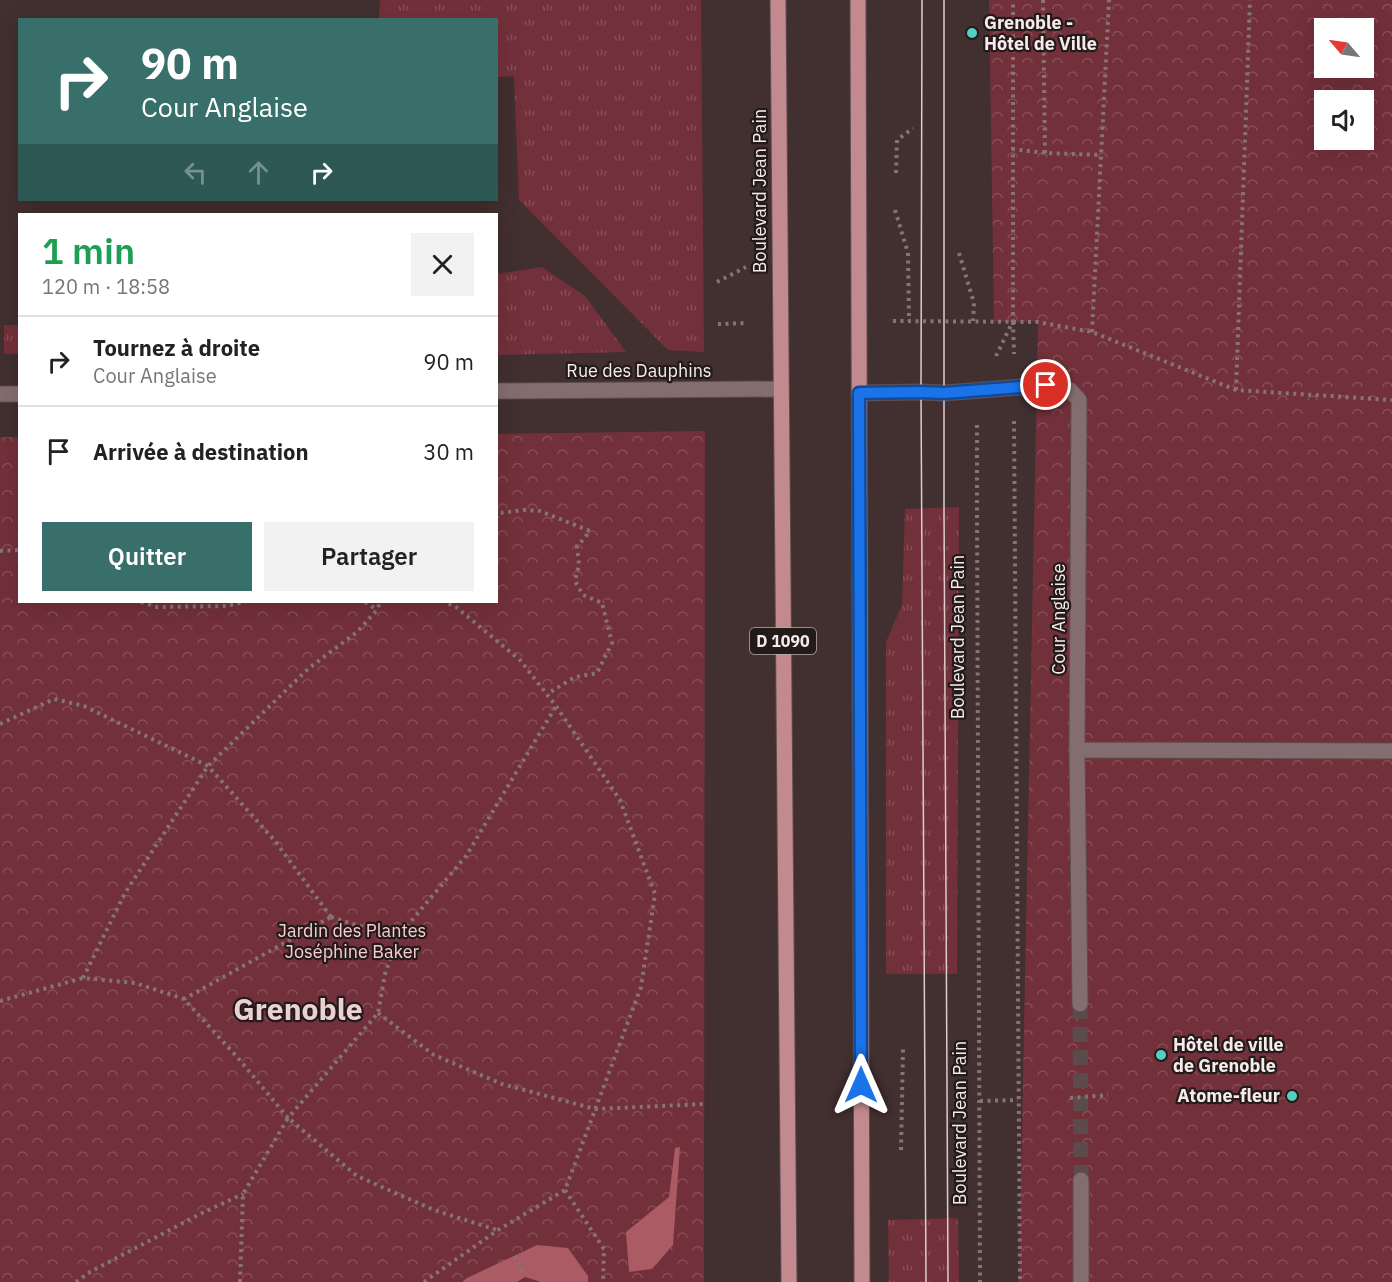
<!DOCTYPE html>
<html lang="fr">
<meta charset="utf-8">
<style>
body{margin:0;font-family:"IBM Plex Sans",sans-serif;background:#f2f2f2;color:#222;height:100vh;display:flex;flex-direction:column;font-size:22px;white-space:nowrap}
*{box-sizing:border-box;margin:0}
p{font-size:20px;color:#767676}
.icon{flex:none;width:33px;height:33px;fill:none;stroke:currentColor;stroke-width:2;stroke-linecap:round;stroke-linejoin:round}
.map{position:relative;flex:1;overflow:hidden}
.panel{position:absolute;left:18px;top:213px;width:480px;height:390px;display:flex;flex-direction:column;background:#fff;border-radius:0px;box-shadow:0 6px 24px #0002}
.panel>*{flex:none}
.top-card{position:absolute;left:18px;top:18px;width:480px;height:183px;border-radius:0px;box-shadow:0 6px 24px #0002;background:#396f6a;color:#fff;overflow:hidden}
.needle{width:39px;rotate:299deg}
.controls{position:absolute;left:1314px;top:18px;display:grid;gap:12px}
.controls a{display:grid;place-items:center;width:60px;height:60px;border-radius:0px;background:#fff;box-shadow:0 6px 24px #0002;font-size:30px}
.pin{position:absolute;display:grid;place-items:center;width:51px;height:51px;color:#fff;margin:-26px;border:3px solid #fff;border-radius:50%;box-shadow:0 2px 6px #0007}
.me{position:absolute;width:66px;margin:-33px;rotate:0deg;stroke-linejoin:round;filter:drop-shadow(0 0 4px #0008)}
.turn{display:flex;align-items:center;gap:21px;height:126px;padding:0 24px;font-size:27px}
.turn .icon{width:78px;height:78px;stroke-width:2.5}
.turn b{display:block;font-size:42px;line-height:51px}
.lanes{display:flex;align-items:center;height:57px;padding:0 24px;background:#0003;justify-content:center;gap:30px;direction:ltr}
.lanes .off{opacity:.35}
.round{display:grid;place-items:center;flex:none;width:63px;height:63px;border-radius:0px;background:#f2f2f2}
.overview{display:flex;align-items:center;justify-content:space-between;height:102px;padding:0 24px}
h1{font-size:36px;font-weight:600;line-height:45px;color:#1e9e55}
.primary-button{display:flex;gap:12px;margin-top:auto;padding:12px 24px}
.primary-button a{flex:1;height:69px;border-radius:0px;background:#396f6a;color:#fff;font-size:24px;font-weight:600;line-height:69px;text-align:center}
.primary-button a+a{background:#f2f2f2;color:#222}
ul{padding:0;list-style:none}
li{display:flex;align-items:center;gap:18px;height:90px;padding:0 24px;border-top:2px solid #e0e0e0}
li div{flex:1}
li b{display:block;font-size:22px}
li em{font-style:normal}
.map>svg:first-child{display:block}
.grass{fill:url(#grass-tufts)}
.park{fill:url(#park-crowns);fill-rule:evenodd}
.water{fill:#aa5b64}
.lines{fill:none;stroke-linecap:round;stroke-linejoin:round}
.minor-tunnel{stroke:#5d4b4c;stroke-width:15;stroke-dasharray:15 8;stroke-linecap:butt}
.minor-casing{stroke:#5e4e4f;stroke-width:17}
.major-casing{stroke:#5e4e4f;stroke-width:17}
.path{stroke:#857475;stroke-width:4;stroke-dasharray:3 4.5;stroke-linecap:butt}
.minor{stroke:#846d6f;stroke-width:15}
.major{stroke:#c2898e;stroke-width:15}
.tram{stroke:#dbcdce;stroke-width:1.5}
.route-casing{stroke:#114b97;stroke-width:15}
.route{stroke:#1a73e8;stroke-width:10}
.poi-dot{fill:#56cec3;stroke:#231a1a;stroke-width:2}
.labels{text-anchor:middle;stroke-width:4.5;stroke-linejoin:round;paint-order:stroke}
.shield{fill:#231a1a;stroke:#b7acac;stroke-width:1.5}
.shield-label{font-size:16px;font-weight:bold;fill:#f7eaeb}
.poi-label{font-size:18px;font-weight:bold;fill:#f7eaeb;stroke:#231a1a;text-anchor:start}
.street-label{font-size:18px;fill:#f7eaeb;stroke:#231a1a}
.park-label{font-size:18px;fill:#fbcccf;stroke:#231a1a}
.town-label{font-size:30px;font-weight:bold;fill:#ebd1d2;stroke:#231a1a}
</style>
<div class="map">
<svg width="1392" height="1282" viewBox="0 0 1392 1282">
<defs>
<pattern id="grass-tufts" width="24" height="20" patternUnits="userSpaceOnUse" patternTransform="scale(1.5)"><rect width="24" height="20" fill="#72303a"/><path d="M3 7l-1-3M5 7V3M7 7l1-3M15 17l-1-3M17 17v-4M19 17l1-3" fill="none" stroke="#874e57"/></pattern>
<pattern id="park-crowns" width="20" height="18" patternUnits="userSpaceOnUse" patternTransform="scale(1.5)"><rect width="20" height="18" fill="#72303a"/><path d="M2 6a3 3 0 1 1 6 0M12 15a3 3 0 1 1 6 0" fill="none" stroke="#874e57"/></pattern>
</defs>
<rect width="100%" height="100%" fill="#422f30"/>
<!-- grass -->
<g class="grass">
<path d="M380,0H701L704,352L668,350L519,200L514,76L497,77L496,20L379,19Z"/>
<path d="M542,267L585,296L626,352L497,355V274Z"/>
<rect x="4" y="325" width="15" height="29"/>
<path d="M959,507L957,974H886V642L902,605L905,509Z"/>
<path d="M958,1218L959,1282H889L888,1220Z"/>
</g>
<!-- park -->
<g class="park">
<path d="M989,0H1392V1282H1019L1038,322H994ZM1324,28H1364V68H1324ZM1324,100H1364V140H1324Z"/>
<path d="M705,431L704,1282H0V437H19L20,602H496L497,434Z"/>
</g>
<!-- water -->
<g class="water">
<path d="M680,1147L673,1245L652,1269L629,1272L626,1232L669,1197L675,1148Z"/>
<path d="M537,1245L568,1248L588,1276V1282H541L525,1277L517,1282H462L467,1278Z"/>
</g>
<g class="lines">
<!-- minor-tunnel -->
<path class="minor-tunnel" d="M1080,1004L1081,1180"/>
<!-- minor casing -->
<g class="minor-casing">
<g id="minor">
<path d="M496,391L781,389"/>
<path d="M859,393L921,392L944,393L1046,385L1070,390L1079,400L1077,750L1392,751"/>
<path d="M0,394H20"/>
<path d="M1077,750L1080,1004"/>
<path d="M1081,1282V1180"/>
</g>
</g>
<!-- major casing -->
<g class="major-casing">
<g id="major">
<path d="M778,0L789,1282"/>
<path d="M858,0L862,1282"/>
</g>
</g>
<!-- path -->
<g class="path">
<path d="M1043,0L1045,153"/>
<path d="M1012,149L1045,153L1101,155"/>
<path d="M896,173L897,140L913,128"/>
<path d="M895,210L908,253L909,321"/>
<path d="M959,253L974,303L973,321"/>
<path d="M717,282L746,267"/>
<path d="M893,321L1038,322L1092,332L1236,390L1392,400"/>
<path d="M1013,322L1014,354"/>
<path d="M718,324L747,323"/>
<path d="M1092,332L1109,0"/>
<path d="M996,356L1013,321V0"/>
<path d="M1236,390L1250,0"/>
<path d="M1014,421L1020,1282"/>
<path d="M977,425V508L980,1282"/>
<path d="M496,518L499,513L524,510L540,511L590,531L577,547L579,565L575,581L583,595L602,603L612,643L597,673L575,677L547,694"/>
<path d="M0,551L20,550"/>
<path d="M141,602L157,607L227,606L245,602"/>
<path d="M365,602L377,610"/>
<path d="M0,724L54,699L84,706L208,766L275,841L331,917"/>
<path d="M331,917L397,938L385,974L378,1013L288,1118L238,1058L184,999Z"/>
<path d="M397,938L466,856L556,706"/>
<path d="M83,978L125,893L208,766L309,668L357,632L377,610L380,602"/>
<path d="M0,1001L83,978L135,983L184,999"/>
<path d="M378,1013L434,1055L502,1084L595,1109L705,1104"/>
<path d="M1070,1098L1108,1095"/>
<path d="M980,1101L1018,1100"/>
<path d="M901,1150L903,1049"/>
<path d="M565,1190L604,1249L603,1282"/>
<path d="M515,1256L524,1277"/>
<path d="M76,1282L90,1272L200,1214L243,1194"/>
<path d="M240,1282L243,1194L288,1118L357,1176L434,1210L497,1230"/>
<path d="M424,1282L498,1230L565,1190L641,987L655,894L620,800L556,706L520,660L456,607L445,602"/>
</g>
<!-- minor -->
<use href="#minor" class="minor"/>
<!-- major -->
<use href="#major" class="major"/>
<!-- tram -->
<g class="tram">
<path d="M922,0L921,392L926,1282"/>
<path d="M944,0V508L948,1282"/>
</g>
</g>
<g class="lines">
<!-- route casing -->
<g class="route-casing">
<path id="route" d="M861,1085L859,393L921,392L944,393L1046,385"/>
</g>
<!-- route -->
<use href="#route" class="route"/>
</g>
<!-- markers -->
<g class="poi-dot">
<circle cx="972" cy="33" r="6"/>
<circle cx="1161" cy="1055" r="6"/>
<circle cx="1292" cy="1096" r="6"/>
</g>
<g class="labels">
<!-- shield labels -->
<rect class="shield" x="750" y="628" width="66" height="26" rx="4.5"/>
<g class="shield-label">
<text x="783" y="647">D 1090</text>
</g>
<!-- poi labels -->
<g class="poi-label">
<text x="984" y="29">Grenoble -<tspan x="984" dy="21">Hôtel de Ville</tspan></text>
<text x="1173" y="1051">Hôtel de ville<tspan x="1173" dy="21">de Grenoble</tspan></text>
<text x="1280" y="1102" text-anchor="end">Atome-fleur</text>
</g>
<!-- street labels -->
<g class="street-label">
<text transform="translate(760 191) rotate(-90)" y="6">Boulevard Jean Pain</text>
<text x="639" y="377">Rue des Dauphins</text>
<text transform="translate(1059 619) rotate(-90)" y="6">Cour Anglaise</text>
<text transform="translate(958 637) rotate(-90)" y="6">Boulevard Jean Pain</text>
<text transform="translate(960 1123) rotate(-90)" y="6">Boulevard Jean Pain</text>
</g>
<!-- park labels -->
<g class="park-label">
<text x="352" y="937">Jardin des Plantes<tspan x="352" dy="21">Joséphine Baker</tspan></text>
</g>
<!-- town labels -->
<g class="town-label">
<text x="298" y="1020">Grenoble</text>
</g>
</g>
</svg>
<div class="controls">
<a><svg class="needle" viewBox="-14 -14 28 28"><path d="M0-13l5 13h-10z" fill="#e53935"/><path d="M0 13l5-13h-10z" fill="#767676"/></svg></a>
<a><svg class="icon" aria-label="sound" viewBox="0 0 24 24"><path d="M4 9h4l5-4v14l-5-4H4zM17 9q2 3 0 6"/></svg></a>
</div>
<div class="pin" style="left:1046px;top:385px;background:#d93025"><svg class="icon" aria-label="arrive" viewBox="0 0 24 24"><path d="M6 21V4h12l-3 4 3 4H6"/></svg></div>
<svg class="me" style="left:861px;top:1085px" viewBox="-20 -20 40 40"><path d="M0-17L14 15 0 8-14 15z" fill="#1a73e8" stroke="#fff" stroke-width="4"/></svg>
<div class="top-card">
<div class="turn"><svg class="icon" aria-label="right" viewBox="0 0 24 24"><path d="M7 20v-9h11M14 6l5 5-5 5"/></svg><div><b>90 m</b>Cour Anglaise</div></div>
<div class="lanes"><svg class="icon off" aria-label="left" viewBox="0 0 24 24"><path d="M17 20v-9H6M10 6l-5 5 5 5"/></svg><svg class="icon off" aria-label="ahead" viewBox="0 0 24 24"><path d="M12 20V5M6 11l6-6 6 6"/></svg><svg class="icon" aria-label="right" viewBox="0 0 24 24"><path d="M7 20v-9h11M14 6l5 5-5 5"/></svg></div>
</div>
<section class="panel">
<div class="overview"><div><h1>1 min</h1><p>120 m · 18:58</p></div><a class="round"><svg class="icon" aria-label="close" viewBox="0 0 24 24"><path d="M6 6l12 12M18 6L6 18"/></svg></a></div>
<ul>
<li><svg class="icon" aria-label="right" viewBox="0 0 24 24"><path d="M7 20v-9h11M14 6l5 5-5 5"/></svg><div><b>Tournez à droite</b><p>Cour Anglaise</p></div><em>90 m</em></li>
<li><svg class="icon" aria-label="arrive" viewBox="0 0 24 24"><path d="M6 21V4h12l-3 4 3 4H6"/></svg><div><b>Arrivée à destination</b></div><em>30 m</em></li>
</ul>
<div class="primary-button"><a>Quitter</a><a>Partager</a></div>
</section>
</div>
